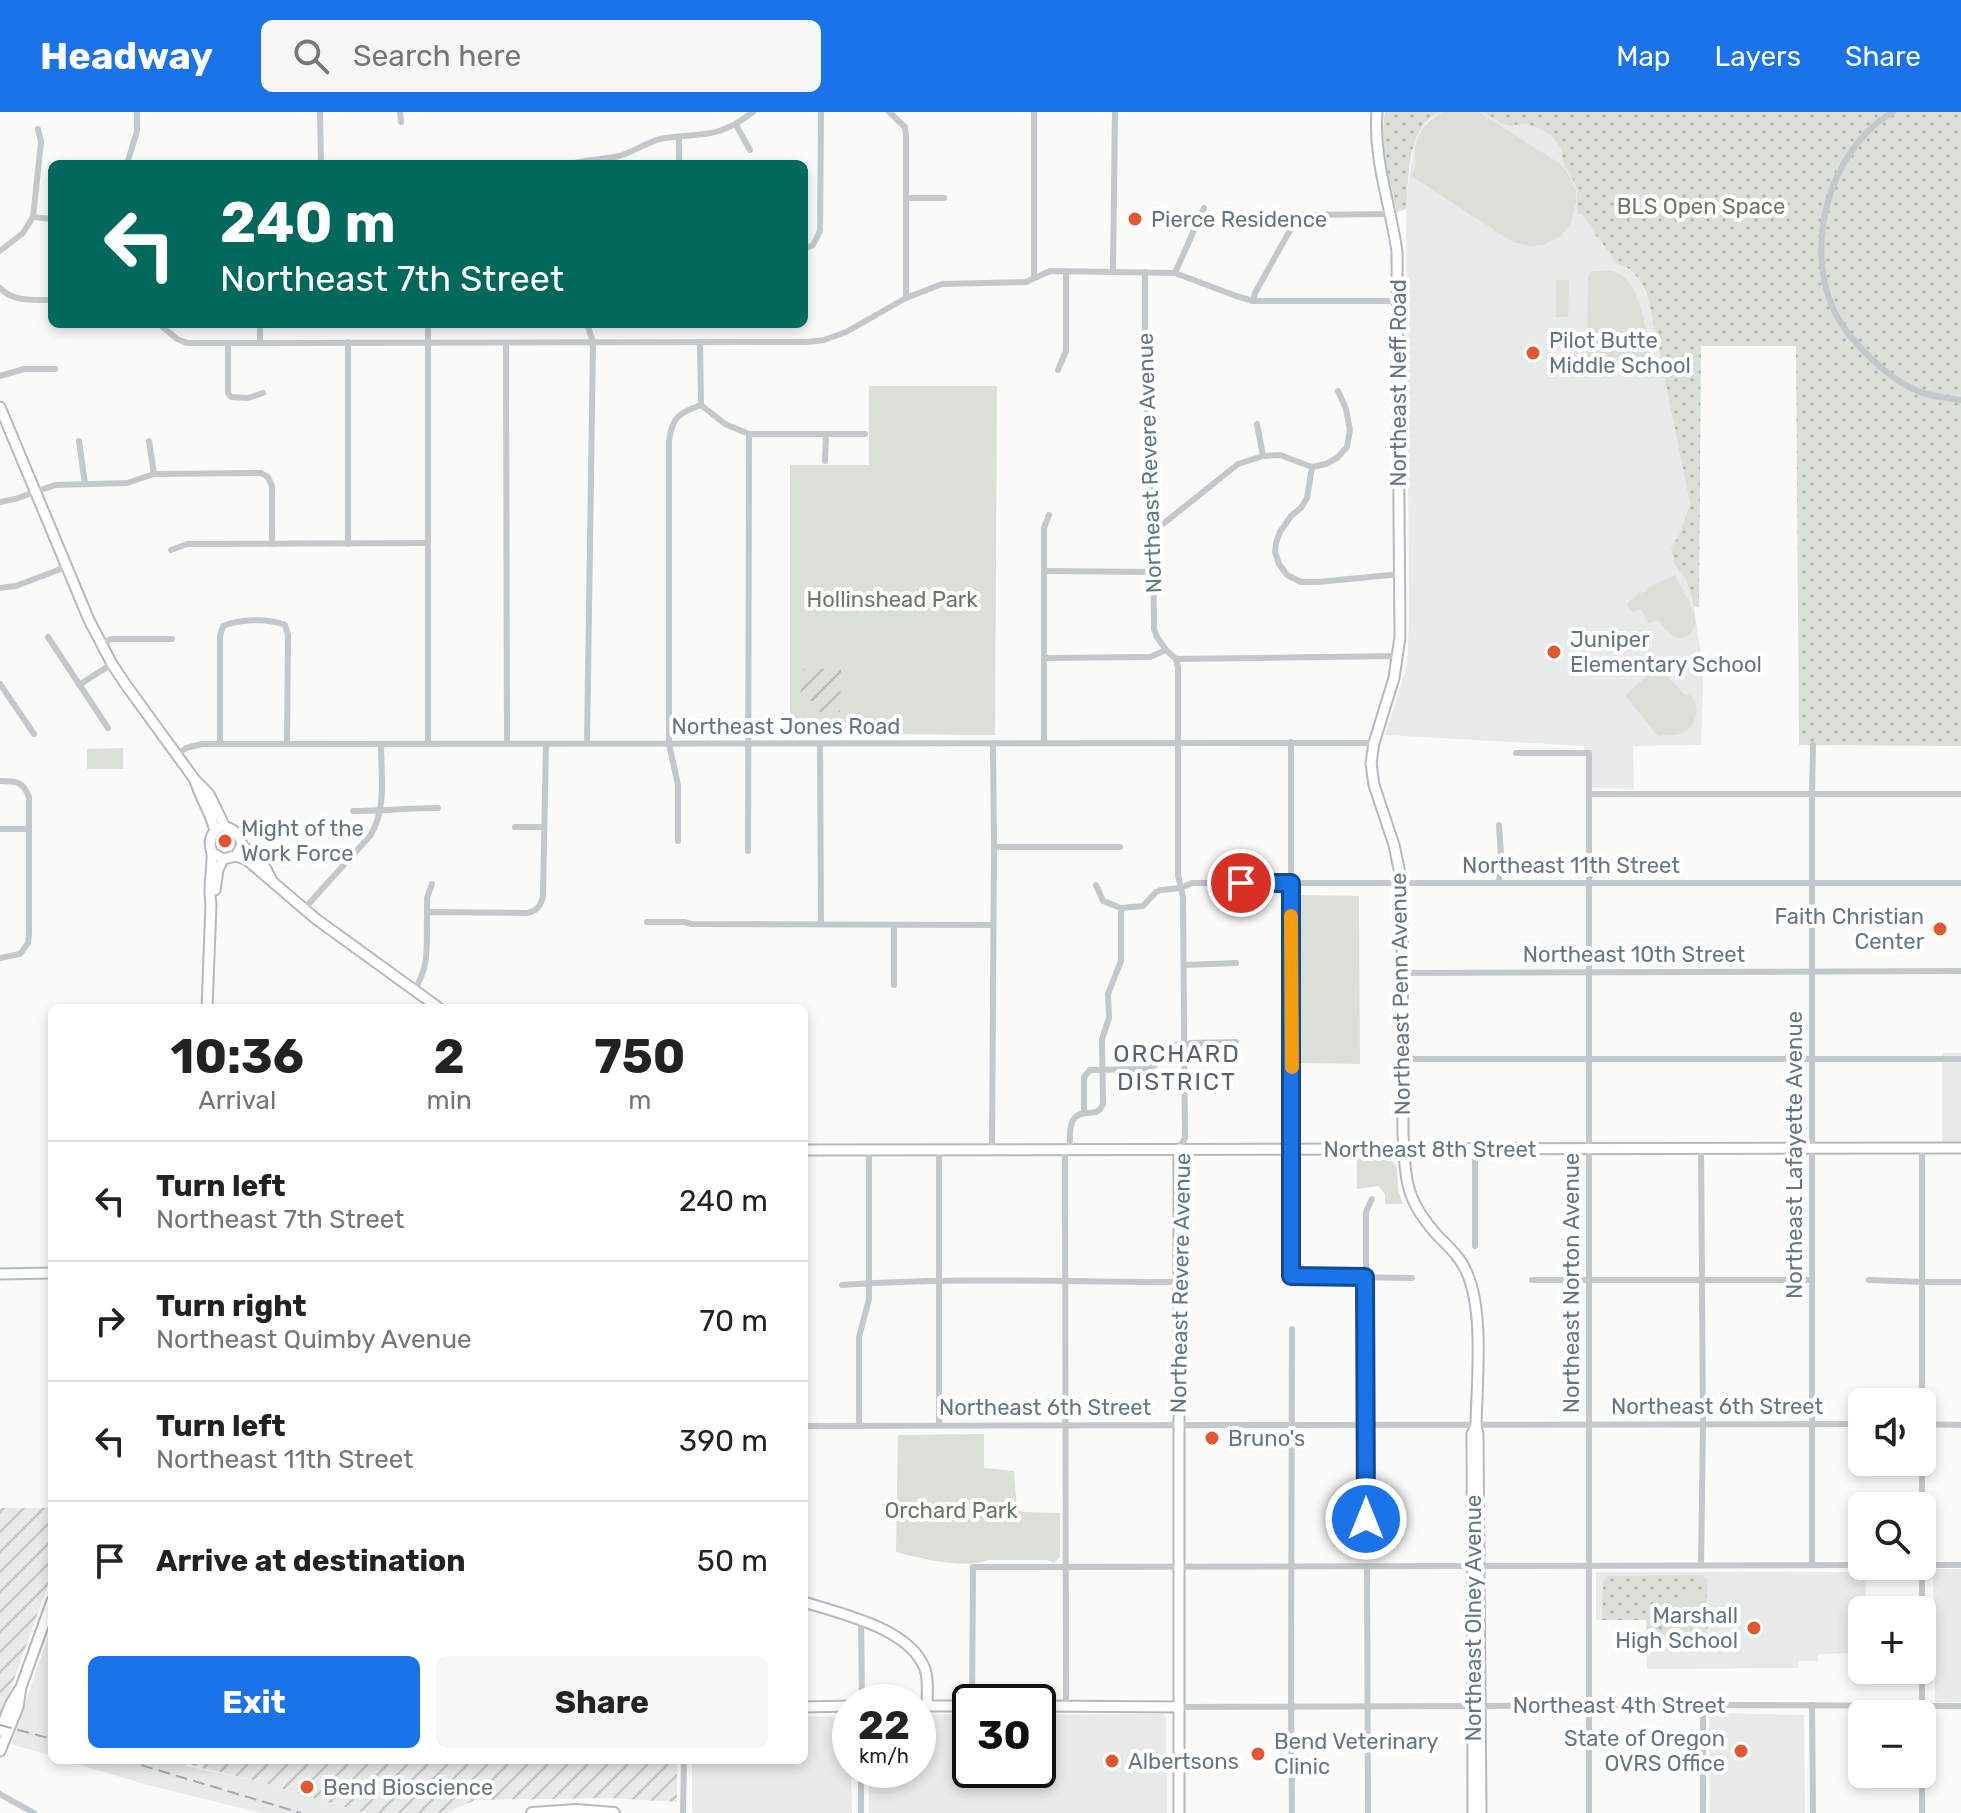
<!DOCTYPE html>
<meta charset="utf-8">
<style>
body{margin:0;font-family:Rubik,sans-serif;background:#f6f6f6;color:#222;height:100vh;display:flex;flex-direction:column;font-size:30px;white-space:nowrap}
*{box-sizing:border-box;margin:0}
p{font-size:26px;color:#767676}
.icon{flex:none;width:44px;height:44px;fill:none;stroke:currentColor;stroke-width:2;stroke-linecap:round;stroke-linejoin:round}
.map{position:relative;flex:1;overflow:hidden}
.panel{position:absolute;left:48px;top:892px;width:760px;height:760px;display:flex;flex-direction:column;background:#fff;border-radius:12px;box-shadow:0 4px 12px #0003}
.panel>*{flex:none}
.top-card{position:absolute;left:48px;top:48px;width:760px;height:168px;border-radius:12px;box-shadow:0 4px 12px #0003;background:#00695c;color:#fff;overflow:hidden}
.buttons{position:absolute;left:1848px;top:1276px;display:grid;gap:16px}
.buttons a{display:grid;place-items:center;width:88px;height:88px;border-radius:12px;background:#fff;box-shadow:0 4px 12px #0003;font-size:40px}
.speed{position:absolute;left:832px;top:1572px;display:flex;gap:16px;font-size:40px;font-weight:700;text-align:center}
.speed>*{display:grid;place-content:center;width:104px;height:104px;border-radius:50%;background:#fff;box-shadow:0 4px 12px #0003;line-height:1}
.speed small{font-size:20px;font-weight:400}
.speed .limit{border:4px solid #111;border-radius:12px;background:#fff;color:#111}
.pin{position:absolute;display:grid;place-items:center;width:68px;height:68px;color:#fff;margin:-34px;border:4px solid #fff;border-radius:50%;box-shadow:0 2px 8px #0007}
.me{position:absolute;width:88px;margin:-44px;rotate:0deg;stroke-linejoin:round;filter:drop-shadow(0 0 6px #0008)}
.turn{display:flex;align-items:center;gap:28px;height:168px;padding:0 40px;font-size:36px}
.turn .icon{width:104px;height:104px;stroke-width:2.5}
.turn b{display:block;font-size:56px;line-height:68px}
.eta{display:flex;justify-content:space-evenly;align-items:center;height:136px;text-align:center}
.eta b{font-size:48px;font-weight:700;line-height:56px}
.button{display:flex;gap:16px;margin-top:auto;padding:16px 40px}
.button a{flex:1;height:92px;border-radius:12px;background:#1a73e8;color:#fff;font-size:32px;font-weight:700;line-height:92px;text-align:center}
.button a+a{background:#f6f6f6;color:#222}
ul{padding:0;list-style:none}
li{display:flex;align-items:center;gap:24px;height:120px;padding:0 40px;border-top:2px solid #e0e0e0}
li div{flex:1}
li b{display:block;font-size:30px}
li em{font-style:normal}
header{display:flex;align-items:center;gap:48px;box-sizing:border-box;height:112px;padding:0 40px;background:#1a73e8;color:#fff}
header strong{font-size:38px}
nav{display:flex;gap:44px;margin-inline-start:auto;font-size:28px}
.search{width:560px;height:72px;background:#f6f6f6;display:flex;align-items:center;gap:20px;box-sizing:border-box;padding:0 28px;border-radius:12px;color:#767676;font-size:30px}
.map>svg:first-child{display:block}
.built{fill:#e8e9e9}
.industrial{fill:url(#industrial-furrows)}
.grass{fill:url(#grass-dots)}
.park{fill:#dadfd7}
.garden{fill:url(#garden-furrows)}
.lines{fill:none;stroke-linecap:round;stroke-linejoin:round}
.secondary-casing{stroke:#b3babf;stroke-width:13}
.primary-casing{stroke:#b5babe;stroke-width:14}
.street{stroke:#c3c8cc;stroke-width:6}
.secondary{stroke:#fff;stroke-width:9}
.primary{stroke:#fff;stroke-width:10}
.rail{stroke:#a2aab0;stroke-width:2;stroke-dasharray:12 6;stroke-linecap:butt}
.route-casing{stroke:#114b97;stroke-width:20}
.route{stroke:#1a73e8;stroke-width:14}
.slow{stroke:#f59e0b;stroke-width:14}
.poi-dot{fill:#e4572e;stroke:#fff;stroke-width:3}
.labels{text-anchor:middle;stroke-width:8;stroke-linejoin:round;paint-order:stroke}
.park-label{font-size:22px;fill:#687a64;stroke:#fff}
.poi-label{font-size:22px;fill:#657683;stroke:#fff;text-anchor:start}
.street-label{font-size:22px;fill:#657683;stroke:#fff}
.neighbourhood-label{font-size:24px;letter-spacing:2px;fill:#57646e;stroke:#fff}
</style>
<header>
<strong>Headway</strong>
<div class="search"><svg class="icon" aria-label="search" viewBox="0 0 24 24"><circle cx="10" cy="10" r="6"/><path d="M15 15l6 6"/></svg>Search here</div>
<nav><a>Map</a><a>Layers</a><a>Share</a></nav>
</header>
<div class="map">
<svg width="1961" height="1701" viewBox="0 0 1961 1701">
<defs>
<pattern id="industrial-furrows" width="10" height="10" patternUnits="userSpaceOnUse" patternTransform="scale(2)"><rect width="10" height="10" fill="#e8e9e9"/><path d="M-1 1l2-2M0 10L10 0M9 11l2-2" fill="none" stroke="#c0c1c2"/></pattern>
<pattern id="grass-dots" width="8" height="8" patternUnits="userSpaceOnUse" patternTransform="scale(2)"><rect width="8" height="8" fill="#dadfd7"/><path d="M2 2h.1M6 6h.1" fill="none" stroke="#b4b9b4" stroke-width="1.8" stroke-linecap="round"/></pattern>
<pattern id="garden-furrows" width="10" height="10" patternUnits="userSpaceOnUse" patternTransform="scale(2)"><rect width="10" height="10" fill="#dadfd7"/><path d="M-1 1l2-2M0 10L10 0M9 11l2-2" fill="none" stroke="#b4b9b4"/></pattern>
</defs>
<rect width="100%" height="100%" fill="#fafaf8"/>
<!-- built -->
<g class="built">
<path d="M1439,0H1482L1503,12L1511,14L1523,12L1536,15L1552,24L1561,36L1563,50L1573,68L1577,79V100L1583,102L1596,124L1613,145L1637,164L1648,185L1690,392L1679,423L1671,437L1674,452L1686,467L1694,494L1699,530L1703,550V575L1701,633L1633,634L1634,677L1592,676L1584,634L1385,623L1407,554L1409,503L1406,97L1409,64L1415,28L1421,16Z"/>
<rect x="1942" y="941" width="19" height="90"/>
<path d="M1933,1457H1961V1590H1935Z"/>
<path d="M1596,1460H1866V1498H1862V1541L1818,1542V1549H1798V1556L1647,1557V1508H1596Z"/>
<path d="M52,1513V1644L11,1632Z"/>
<path d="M1712,1601L1804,1603L1805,1701H1710L1709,1603Z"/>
<path d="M918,1602L970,1603V1658H1038V1603L1163,1602L1166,1605L1167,1701H869V1658H918Z"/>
<path d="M804,1604L850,1605L852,1701H694L692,1699V1648H804Z"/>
<path d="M64,1648H186V1654L257,1669L365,1701H262L144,1672Z"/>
</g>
<!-- industrial -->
<g class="industrial">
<path d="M0,1396H52V1461L2,1601H0Z"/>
<path d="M203,1648H677V1690L609,1686L475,1688L447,1701H365L257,1669L202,1656Z"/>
</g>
<!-- grass -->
<g class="grass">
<path d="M1385,0H1439C1432,5 1424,10 1420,18C1408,38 1408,74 1406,97L1397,100C1390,68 1379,34 1385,0Z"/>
<path d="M1482,0H1961V634L1799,633L1796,234H1701L1699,496L1694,494L1686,467L1674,452L1671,436L1679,423L1690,392L1648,185C1641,168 1633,155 1615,151L1613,145L1596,124L1583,103L1577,101V79L1573,68L1563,50L1561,36L1552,24L1536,15L1523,12L1511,14L1503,12Z"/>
<path d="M1702,1463L1707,1469V1520L1702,1525L1647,1524L1646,1508H1602L1603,1470L1607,1464Z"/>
</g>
<!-- park -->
<g class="park">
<path d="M1443,0H1479L1559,51L1569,62L1576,79V91L1571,111L1561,124L1543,133L1530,134L1513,130L1411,64C1418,52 1414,50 1415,38C1417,20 1428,8 1443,0Z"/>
<path d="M1591,159C1603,159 1613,157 1623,164C1640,175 1652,236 1650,256H1590L1587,252L1588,165Z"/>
<path d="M1556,168H1569L1568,205H1556Z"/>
<path d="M869,274H997L995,623L790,621V353H869Z"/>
<path d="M1675,463C1681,476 1691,490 1695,505C1698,518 1685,532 1672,523C1667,519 1662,513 1658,508L1648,511L1641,497L1633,500L1627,494C1631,485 1638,481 1647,479V476Z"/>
<path d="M1658,555L1684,582L1692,584C1701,599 1696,617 1679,622C1673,624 1664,623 1658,624L1625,583Z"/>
<path d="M123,636V657H87V637Z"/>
<path d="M1300,783L1359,784L1360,952L1300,951Z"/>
<path d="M1357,1045H1385L1392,1049L1397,1056L1398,1078L1403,1092H1385V1082L1378,1074L1357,1077Z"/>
<path d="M984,1322V1356L1014,1359L1017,1398L1023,1400L1060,1401V1445L1054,1451L1047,1448H987C966,1458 919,1446 896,1440L898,1323Z"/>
<path d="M1687,1480H1702L1701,1517H1662C1662,1498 1670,1489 1687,1480Z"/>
</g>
<!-- garden -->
<path class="garden" d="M803,557H841L840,600H812V589L800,588Z"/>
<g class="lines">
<!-- secondary casing -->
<g class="secondary-casing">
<g id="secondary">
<path d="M1377,0C1373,47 1391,94 1397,140L1400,525L1394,566L1374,631L1371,651L1374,673L1394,733L1402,771L1403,1022C1406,1068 1404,1086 1437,1123C1448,1134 1461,1146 1467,1161C1484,1200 1477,1269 1476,1313L1478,1323L1481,1701"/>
<path d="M0,295L89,508L112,552L126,573L195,668L209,682L225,715"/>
<path d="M195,668C200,686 211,701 215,719"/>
<path d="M242,733L266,757L271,767"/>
<path d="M236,744L247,748L316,807L439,896"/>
<path d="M215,778L218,758L223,747"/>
<path d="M207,896L211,792C208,777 212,761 212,746C213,739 208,733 211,726C217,707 239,715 242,733L236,744L223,747L213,741"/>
<path d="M804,1038L1961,1036"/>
<path d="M0,1162L52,1161"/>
<path d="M804,1490C841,1502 910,1516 925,1557C929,1569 927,1582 927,1594"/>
<path d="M918,1594H970"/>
<path d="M1038,1594L1179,1595"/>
<path d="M804,1595L850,1594"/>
<path d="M0,1619L10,1593L19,1578"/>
<path d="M0,1639L18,1595L21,1575L52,1489"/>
<path d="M1179,1701V1037"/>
<path d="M1473,1701L1472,1322L1475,1316"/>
</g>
</g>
<!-- primary casing -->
<g class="primary-casing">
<path id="primary" d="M532,1701L576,1698L614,1701"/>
</g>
<!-- street -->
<g class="street">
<path d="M320,0L321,52"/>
<path d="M400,0L401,10"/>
<path d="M889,0L905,15L906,23V186"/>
<path d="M1034,0V165"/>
<path d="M1893,0C1829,37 1803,135 1835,201C1849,228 1885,264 1913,277C1928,284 1945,286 1961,288"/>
<path d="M736,13L750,38"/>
<path d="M127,52L137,19V0"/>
<path d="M570,52C586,47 603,48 619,44C635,40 649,28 665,26C704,21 720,26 753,0"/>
<path d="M679,52V26"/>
<path d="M907,86H944"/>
<path d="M33,105L52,107"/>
<path d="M804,137L813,133L820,119L821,0"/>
<path d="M0,139L23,121L33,105L41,30L38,17"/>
<path d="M1113,159L1115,0"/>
<path d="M1145,160V248L1153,420L1154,517L1157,525L1166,538"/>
<path d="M1175,161L1204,96"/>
<path d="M0,176C13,190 34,188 52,188"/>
<path d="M1253,189L1255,181L1294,111L1304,103L1391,102"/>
<path d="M159,212L177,227L187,231L807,230L824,228L846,220L906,186L942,172L1026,170L1050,159L1175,161L1236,184L1253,189H1398"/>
<path d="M260,212V230"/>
<path d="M428,212V632"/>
<path d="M348,230V432"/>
<path d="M228,231V281L231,285L248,286L263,281"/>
<path d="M506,231L507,631"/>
<path d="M1058,258L1066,239V159"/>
<path d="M0,264L24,257H55"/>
<path d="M701,293L725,312L749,322H865"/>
<path d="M1257,312L1263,344"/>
<path d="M79,329L85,372"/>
<path d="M149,329L154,362"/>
<path d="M825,349L826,322"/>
<path d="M1312,355L1307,386L1301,396L1291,404L1280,420L1276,431L1275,440L1279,452L1287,463L1301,470H1318L1400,462"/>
<path d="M0,390L15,387L55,373L127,371L154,362L261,361L268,365L272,374V432"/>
<path d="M1153,420L1238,352L1263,344L1280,343L1312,355L1326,352L1337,346L1347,335L1350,318L1346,297L1338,279"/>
<path d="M171,438L187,432L428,431"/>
<path d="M1044,459L1153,460"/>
<path d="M0,476L16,474L66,455"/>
<path d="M48,525L108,616"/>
<path d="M100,531L112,527H172"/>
<path d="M1044,546L1150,545L1166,538L1176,547L1399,544"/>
<path d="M1176,547L1178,556V763L1183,785L1185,1026L1179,1037"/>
<path d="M0,572L34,622"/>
<path d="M79,573L112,552"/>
<path d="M1291,630V1164L1412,1166"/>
<path d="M587,631L593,230L587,212"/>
<path d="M1044,631V416L1049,403"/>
<path d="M220,632V524L223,514C240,507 268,506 285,513L288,523L287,632"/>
<path d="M820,632L821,812"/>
<path d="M1516,641H1589V1701"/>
<path d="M177,643L186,636L202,632L1374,631"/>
<path d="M0,669C16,669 23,669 29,685V822L28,831L20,842L0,846"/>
<path d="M1589,682H1961"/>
<path d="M353,699C382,699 409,696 438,696"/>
<path d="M1499,713L1501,744L1499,771"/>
<path d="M515,715H544"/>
<path d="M0,717H29"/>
<path d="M678,729V673L669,632V329C672,305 679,301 701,293L700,230"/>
<path d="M994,735H1120"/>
<path d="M748,739L749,322"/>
<path d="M1096,773L1103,789L1121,796L1143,794L1156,780L1161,778L1181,776L1192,771H1961"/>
<path d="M304,797L370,724C387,698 381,662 381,632"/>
<path d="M427,800V786L432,772"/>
<path d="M647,810H684L692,812L993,813"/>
<path d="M1184,853L1236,851"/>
<path d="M1402,861L1961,859"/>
<path d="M894,873V813"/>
<path d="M414,878C431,854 426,829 427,800L527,801C537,799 541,794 543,784L546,632"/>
<path d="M1403,947H1961"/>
<path d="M1084,1001V965L1090,958L1149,957L1158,951L1165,934L1192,931L1236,930"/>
<path d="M1922,1036V1312"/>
<path d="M992,1037L994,735L993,631"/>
<path d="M1065,1037L1066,1594"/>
<path d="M1070,1037C1070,1029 1069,1018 1072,1010C1080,993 1097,1009 1103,992L1102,927L1109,906L1108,882L1121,849V796"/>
<path d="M1475,1037V1134"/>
<path d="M1532,1168H1812"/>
<path d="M1869,1168L1923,1170H1961"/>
<path d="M842,1173C954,1165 1066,1170 1178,1170"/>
<path d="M1922,1312L1961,1313"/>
<path d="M939,1313V1037"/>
<path d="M804,1314L1862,1312"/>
<path d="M859,1314V1225L869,1187V1038"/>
<path d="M1922,1314V1701"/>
<path d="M1366,1407V1100L1372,1087"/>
<path d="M1701,1453L1703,1313L1701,1037"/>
<path d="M1812,1453V682L1813,633"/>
<path d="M1922,1453H1961"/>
<path d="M1481,1454L1862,1453"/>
<path d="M1367,1455L1368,1701"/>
<path d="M861,1508L862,1590"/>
<path d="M972,1590L973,1455L1472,1454"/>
<path d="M1812,1593L1813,1701"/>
<path d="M1179,1595L1703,1593L1961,1594"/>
<path d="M195,1651V1648"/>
<path d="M0,1682L34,1701"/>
<path d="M683,1701L684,1648"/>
<path d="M861,1701V1658"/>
<path d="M1292,1701L1291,1594L1292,1217"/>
<path d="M1703,1701V1593"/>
</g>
<!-- secondary -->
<use href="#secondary" class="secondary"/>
<!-- primary -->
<use href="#primary" class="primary"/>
<!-- rail -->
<g class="rail">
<path d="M0,1613L52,1627"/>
<path d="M124,1648L301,1701"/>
</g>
</g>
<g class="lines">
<!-- route casing -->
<g class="route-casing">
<path id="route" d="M1241,771H1291V1164L1365,1165L1366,1407"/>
</g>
<!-- route -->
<use href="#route" class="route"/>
<!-- slow -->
<path class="slow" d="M1291,804L1292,955"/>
</g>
<!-- markers -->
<g class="poi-dot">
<circle cx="1135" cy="107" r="8"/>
<circle cx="1533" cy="241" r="8"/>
<circle cx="1554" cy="540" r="8"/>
<circle cx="225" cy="729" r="8"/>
<circle cx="1940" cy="817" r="8"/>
<circle cx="1212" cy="1326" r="8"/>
<circle cx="1754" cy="1516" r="8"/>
<circle cx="1741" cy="1639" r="8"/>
<circle cx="1258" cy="1642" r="8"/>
<circle cx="1112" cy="1649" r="8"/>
<circle cx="307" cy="1675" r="8"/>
</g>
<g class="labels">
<!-- park labels -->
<g class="park-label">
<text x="1701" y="102">BLS Open Space</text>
<text x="892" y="495">Hollinshead Park</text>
<text x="951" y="1406">Orchard Park</text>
</g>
<!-- poi labels -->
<g class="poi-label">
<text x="1151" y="115">Pierce Residence</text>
<text x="1549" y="236">Pilot Butte<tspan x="1549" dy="25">Middle School</tspan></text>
<text x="1570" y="535">Juniper<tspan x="1570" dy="25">Elementary School</tspan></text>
<text x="241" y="724">Might of the<tspan x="241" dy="25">Work Force</tspan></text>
<text x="1924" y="812" text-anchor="end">Faith Christian<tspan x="1924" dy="25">Center</tspan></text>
<text x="1228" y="1334">Bruno's</text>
<text x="1738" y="1511" text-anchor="end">Marshall<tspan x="1738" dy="25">High School</tspan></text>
<text x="1725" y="1634" text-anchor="end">State of Oregon<tspan x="1725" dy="25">OVRS Office</tspan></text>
<text x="1274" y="1637">Bend Veterinary<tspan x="1274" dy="25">Clinic</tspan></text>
<text x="1128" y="1657">Albertsons</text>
<text x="323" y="1683">Bend Bioscience</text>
</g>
<!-- street labels -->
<g class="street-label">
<text transform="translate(1398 271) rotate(-90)" y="8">Northeast Neff Road</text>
<text transform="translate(1149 351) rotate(-92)" y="8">Northeast Revere Avenue</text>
<text x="786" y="622">Northeast Jones Road</text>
<text x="1571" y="761">Northeast 11th Street</text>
<text x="1634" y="850">Northeast 10th Street</text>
<text transform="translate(1400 882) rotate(-91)" y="8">Northeast Penn Avenue</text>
<text x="1430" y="1045">Northeast 8th Street</text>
<text transform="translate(1794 1043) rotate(-90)" y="8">Northeast Lafayette Avenue</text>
<text transform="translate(1180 1171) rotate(-89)" y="8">Northeast Revere Avenue</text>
<text transform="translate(1571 1171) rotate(-90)" y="8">Northeast Norton Avenue</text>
<text x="1717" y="1302">Northeast 6th Street</text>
<text x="1045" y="1303">Northeast 6th Street</text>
<text transform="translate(1473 1506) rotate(-90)" y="8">Northeast Olney Avenue</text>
<text x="1619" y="1601">Northeast 4th Street</text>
</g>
<!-- neighbourhood labels -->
<g class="neighbourhood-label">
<text x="1177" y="950">ORCHARD<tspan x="1177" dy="28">DISTRICT</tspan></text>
</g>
</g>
</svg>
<div class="buttons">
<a><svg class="icon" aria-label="sound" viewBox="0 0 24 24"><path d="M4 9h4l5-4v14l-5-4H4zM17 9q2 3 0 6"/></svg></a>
<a><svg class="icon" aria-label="search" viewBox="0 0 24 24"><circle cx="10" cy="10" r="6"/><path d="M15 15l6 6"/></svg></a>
<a>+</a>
<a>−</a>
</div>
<div class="speed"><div>22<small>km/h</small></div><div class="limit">30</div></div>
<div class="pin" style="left:1241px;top:771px;background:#d93025"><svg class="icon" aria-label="arrive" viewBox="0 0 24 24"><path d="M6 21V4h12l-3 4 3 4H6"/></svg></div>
<svg class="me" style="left:1366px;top:1407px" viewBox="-20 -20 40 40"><circle r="17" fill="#1a73e8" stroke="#fff" stroke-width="3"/><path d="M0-11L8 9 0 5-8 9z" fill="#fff"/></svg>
<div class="top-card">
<div class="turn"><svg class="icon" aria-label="left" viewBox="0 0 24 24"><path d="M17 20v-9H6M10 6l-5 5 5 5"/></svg><div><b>240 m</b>Northeast 7th Street</div></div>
</div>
<section class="panel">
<div class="eta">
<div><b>10:36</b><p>Arrival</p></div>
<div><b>2</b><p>min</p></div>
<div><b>750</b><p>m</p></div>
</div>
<ul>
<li><svg class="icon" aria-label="left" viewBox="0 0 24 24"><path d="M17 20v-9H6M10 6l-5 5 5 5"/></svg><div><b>Turn left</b><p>Northeast 7th Street</p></div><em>240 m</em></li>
<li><svg class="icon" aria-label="right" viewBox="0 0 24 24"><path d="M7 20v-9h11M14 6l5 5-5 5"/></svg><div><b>Turn right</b><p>Northeast Quimby Avenue</p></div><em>70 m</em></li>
<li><svg class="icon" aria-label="left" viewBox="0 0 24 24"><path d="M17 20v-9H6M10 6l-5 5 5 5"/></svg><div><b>Turn left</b><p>Northeast 11th Street</p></div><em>390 m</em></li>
<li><svg class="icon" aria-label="arrive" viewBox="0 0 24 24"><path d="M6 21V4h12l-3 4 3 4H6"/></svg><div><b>Arrive at destination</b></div><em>50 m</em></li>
</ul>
<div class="button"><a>Exit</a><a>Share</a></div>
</section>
</div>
